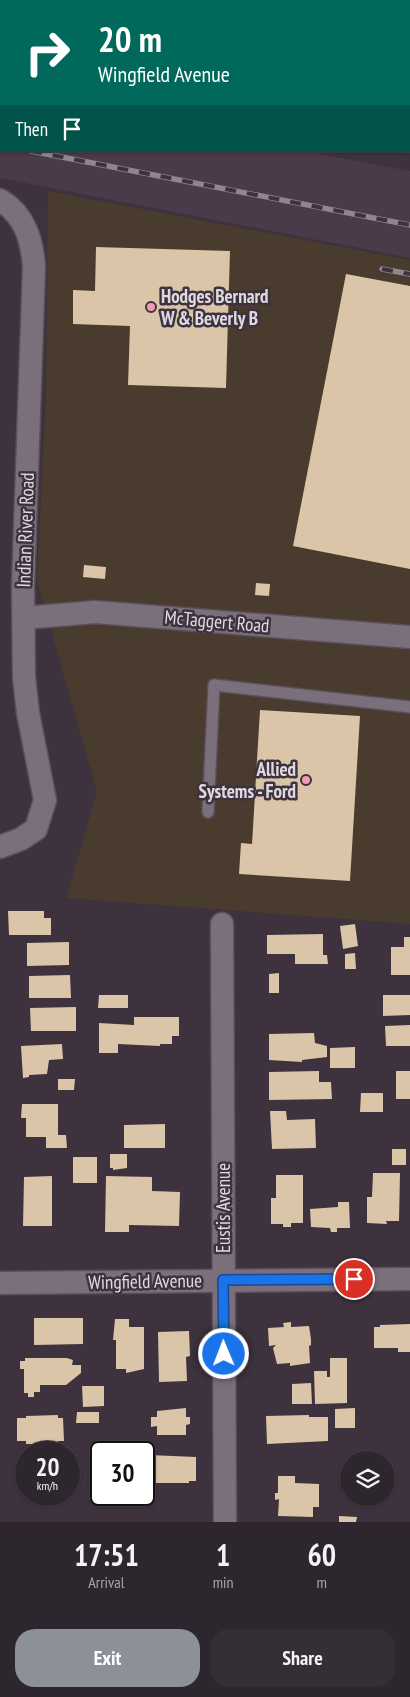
<!DOCTYPE html>
<style>
body{margin:0;font-family:"PT Sans Narrow",sans-serif;background:#362e36;color:#f1f3f6;height:100vh;display:flex;flex-direction:column;font-size:19px;white-space:nowrap}
*{box-sizing:border-box;margin:0}
p{font-size:16px;color:#a7a5aa}
.icon{flex:none;width:28px;height:28px;fill:none;stroke:currentColor;stroke-width:2;stroke-linecap:round;stroke-linejoin:round}
.map{position:relative;height:1522px;overflow:hidden}
.drawer{display:flex;flex-direction:column;background:#2e262e;flex:1}
.drawer>*{flex:none}
.guide{position:absolute;left:0px;top:0px;width:410px;height:152px;box-shadow:0 1px 4px #0004,0 0 0 1px #49434a;background:#00695c;color:#fff;overflow:hidden}
.controls{position:absolute;left:340px;top:1451px;display:grid;gap:10px}
.controls a{display:grid;place-items:center;width:55px;height:55px;border-radius:50%;background:#2e262e;box-shadow:0 1px 4px #0004,0 0 0 1px #49434a;font-size:25px}
.speed{position:absolute;left:15px;top:1441px;display:flex;gap:10px;font-size:25px;font-weight:700;text-align:center}
.speed>*{display:grid;place-content:center;width:65px;height:65px;border-radius:50%;background:#2e262e;box-shadow:0 1px 4px #0004,0 0 0 1px #49434a;line-height:1}
.speed small{font-size:12px;font-weight:400}
.speed .limit{border:2px solid #111;border-radius:8px;background:#fff;color:#111}
.pin{position:absolute;display:grid;place-items:center;width:42px;height:42px;color:#fff;margin:-21px;border:2px solid #fff;border-radius:50%;box-shadow:0 1px 5px #0007}
.me{position:absolute;width:55px;margin:-28px;rotate:359deg;stroke-linejoin:round;filter:drop-shadow(0 0 4px #0008)}
.turn{display:flex;align-items:center;gap:18px;height:105px;padding:0 15px;font-size:22px}
.turn .icon{width:65px;height:65px;stroke-width:2.5}
.turn b{display:block;font-size:35px;line-height:42px}
.then{display:flex;align-items:center;height:48px;padding:0 15px;background:#0003;gap:10px;font-size:19px}
.eta{display:flex;justify-content:space-evenly;align-items:center;height:85px;text-align:center}
.eta b{font-size:30px;font-weight:800;line-height:35px}
.cta{display:flex;gap:10px;margin-top:auto;padding:10px 15px}
.cta a{flex:1;height:58px;border-radius:20px;background:#8c9099;color:#fff;font-size:20px;font-weight:800;line-height:58px;text-align:center}
.cta a+a{background:#362e36;color:#f1f3f6}
.map>svg:first-child{display:block}
.built{fill:#4a3a4a}
.industrial{fill:#493b2d}
.building{fill:#dac5a9}
.lines{fill:none;stroke-linecap:round;stroke-linejoin:round}
.lane-casing{stroke:#594f59;stroke-width:14}
.street-casing{stroke:#594f59;stroke-width:25}
.lane{stroke:#7b6f7c;stroke-width:11}
.street{stroke:#7b6f7c;stroke-width:22}
.rail-casing{stroke:#8f868f;stroke-width:5.5}
.rail{stroke:#3d323d;stroke-width:4;stroke-dasharray:11;stroke-linecap:butt}
.route-casing{stroke:#114b97;stroke-width:12}
.route{stroke:#1a73e8;stroke-width:9}
.poi-dot{fill:#f19ab2;stroke:#3d323d;stroke-width:2}
.labels{text-anchor:middle;stroke-width:5;stroke-linejoin:round;paint-order:stroke}
.poi-label{font-size:19px;font-weight:bold;fill:#e0d9e0;stroke:#3d323d;text-anchor:start}
.street-label{font-size:19px;fill:#e0d9e0;stroke:#3d323d}
</style>
<div class="map">
<svg width="410" height="1522" viewBox="0 0 410 1522">
<rect width="100%" height="100%" fill="#3d323d"/>
<!-- built -->
<path class="built" d="M0,95L1,151H304L410,171V258L0,178Z"/>
<!-- industrial -->
<path class="industrial" d="M48,191L410,260V924L66,898L97,792L37,581L46,393Z"/>
<!-- building -->
<g class="building">
<path d="M96,247L230,251L226,388L128,385L130,326L73,324V290L95,291Z"/>
<path d="M346,274L410,286V569L293,546Z"/>
<path d="M84,565L106,567L105,579L83,577Z"/>
<path d="M256,583L270,584L269,596L255,595Z"/>
<path d="M260,710L360,716L350,881L239,874L241,843L252,844Z"/>
<path d="M8,911H44V918H51V935H9Z"/>
<path d="M355,924L358,946L343,949L340,926Z"/>
<path d="M323,934V955H327L328,964H295V954H267V935Z"/>
<path d="M404,937H410V975H391V947H404Z"/>
<path d="M69,942V965L27,966V943Z"/>
<path d="M355,953L356,969H345V954Z"/>
<path d="M279,973V993H269V974Z"/>
<path d="M70,975L71,998H29V976Z"/>
<path d="M99,995H128V1008H98Z"/>
<path d="M383,995H410V1015L383,1016Z"/>
<path d="M76,1007V1031H31L30,1008Z"/>
<path d="M134,1017H179V1036H172V1044H160V1046L118,1044V1053H99V1023L134,1025Z"/>
<path d="M410,1025V1046H386L385,1026Z"/>
<path d="M314,1033L315,1043L327,1046V1057L302,1060V1062L269,1060V1034Z"/>
<path d="M62,1044L63,1059L49,1060L47,1074L29,1075V1077L23,1078L21,1046Z"/>
<path d="M355,1047V1068H330V1048Z"/>
<path d="M319,1071V1082H331L332,1099L269,1100V1072Z"/>
<rect x="396" y="1071" width="14" height="28"/>
<path d="M58,1079H75L74,1090H58Z"/>
<path d="M361,1093H383V1112H360Z"/>
<path d="M22,1104H58V1135H66L67,1148H46V1137H26V1118H21Z"/>
<path d="M270,1111H286L287,1120L315,1119L316,1148L272,1149Z"/>
<path d="M165,1124V1148H124V1125Z"/>
<rect x="392" y="1149" width="14" height="16"/>
<path d="M110,1154H127V1168L113,1170V1168H110Z"/>
<rect x="73" y="1157" width="24" height="26"/>
<path d="M373,1173H400L399,1221H386L387,1224L367,1223V1197H372Z"/>
<path d="M276,1175H303V1223H291V1227H283V1224H271V1198H276Z"/>
<path d="M52,1176V1226H23L24,1177Z"/>
<path d="M106,1176L152,1177V1191L180,1192L179,1226L129,1225V1232H105Z"/>
<path d="M338,1202H349L350,1228H337V1232H331L330,1228L311,1227L310,1209L338,1207Z"/>
<path d="M34,1318H83V1344L34,1345Z"/>
<path d="M115,1319H129V1327H144V1369L126,1373V1369H116V1340H113Z"/>
<path d="M291,1322V1327L309,1326L311,1339V1345L309,1346L310,1363L290,1366V1363L277,1364L273,1348L276,1345L269,1346L268,1328L284,1327L283,1323Z"/>
<path d="M410,1324V1352H398V1348H374V1327H380V1325Z"/>
<path d="M189,1331L190,1356L186,1357L187,1381L159,1382L158,1332Z"/>
<path d="M25,1358H67L73,1360L72,1365H81V1373L66,1385H40V1392H34V1397H28V1393H24V1369H20V1361H25Z"/>
<path d="M330,1358H347V1403L315,1404L314,1371H327V1377H330Z"/>
<path d="M311,1383L312,1404H292V1384Z"/>
<path d="M82,1386H104V1406L83,1407Z"/>
<path d="M186,1408V1417H190V1424L186,1425V1435H157V1426L151,1427V1417H157V1411Z"/>
<path d="M355,1408V1428H335V1409Z"/>
<path d="M77,1412H99V1423H76Z"/>
<path d="M58,1415V1418H63L64,1441H58V1444H26V1441H17V1418H26V1416Z"/>
<path d="M309,1415V1417H328V1441L267,1444L266,1416Z"/>
<path d="M149,1455L196,1457V1481H189V1483H144V1458L149,1457Z"/>
<path d="M386,1466H391L392,1488H386Z"/>
<path d="M278,1476H295V1483L319,1484V1507H313V1517L278,1516L279,1499L275,1500V1493H278Z"/>
<path d="M339,1516L357,1517L356,1522H339Z"/>
</g>
<g class="lines">
<!-- lane casing -->
<g class="lane-casing">
<path id="lane" d="M208,812L214,685L410,707"/>
</g>
<!-- street casing -->
<g class="street-casing">
<g id="street">
<path d="M26,1V0"/>
<path d="M0,53L1,52"/>
<path d="M0,200C25,215 32,240 34,267L23,586L24,677L28,713L45,800L36,829L21,839L0,847"/>
<path d="M24,618L95,612L410,637"/>
<path d="M222,924L225,1522"/>
<path d="M0,1283L410,1279"/>
</g>
</g>
<!-- lane -->
<use href="#lane" class="lane"/>
<!-- street -->
<use href="#street" class="street"/>
<!-- rail casing -->
<g class="rail-casing">
<g id="rail">
<path d="M0,145L1,146"/>
<path d="M31,151L410,225"/>
<path d="M382,269L410,274"/>
</g>
</g>
<!-- rail -->
<use href="#rail" class="rail"/>
</g>
<g class="lines">
<!-- route casing -->
<g class="route-casing">
<path id="route" d="M224,1354L223,1280L354,1279"/>
</g>
<!-- route -->
<use href="#route" class="route"/>
</g>
<!-- markers -->
<g class="poi-dot">
<circle cx="151" cy="307" r="5"/>
<circle cx="306" cy="780" r="5"/>
</g>
<g class="labels">
<!-- poi labels -->
<g class="poi-label">
<text x="161" y="303">Hodges Bernard<tspan x="161" dy="22">W &amp; Beverly B</tspan></text>
<text x="296" y="776" text-anchor="end">Allied<tspan x="296" dy="22">Systems - Ford</tspan></text>
</g>
<!-- street labels -->
<g class="street-label">
<text transform="translate(25 530) rotate(-88)" y="7">Indian River Road</text>
<text transform="translate(217 621) rotate(5)" y="7">McTaggert Road</text>
<text transform="translate(223 1208) rotate(-90)" y="7">Eustis Avenue</text>
<text transform="translate(145 1281) rotate(-1)" y="7">Wingfield Avenue</text>
</g>
</g>
</svg>
<div class="controls">
<a><svg class="icon" aria-label="layers" viewBox="0 0 24 24"><path d="M12 4l9 5-9 5-9-5zM3 14l9 5 9-5"/></svg></a>
</div>
<div class="speed"><div>20<small>km/h</small></div><div class="limit">30</div></div>
<div class="pin" style="left:354px;top:1279px;background:#d93025"><svg class="icon" aria-label="arrive" viewBox="0 0 24 24"><path d="M6 21V4h12l-3 4 3 4H6"/></svg></div>
<svg class="me" style="left:224px;top:1354px" viewBox="-20 -20 40 40"><circle r="17" fill="#1a73e8" stroke="#fff" stroke-width="3"/><path d="M0-11L8 9 0 5-8 9z" fill="#fff"/></svg>
<div class="guide">
<div class="turn"><svg class="icon" aria-label="right" viewBox="0 0 24 24"><path d="M7 20v-9h11M14 6l5 5-5 5"/></svg><div><b>20 m</b>Wingfield Avenue</div></div>
<div class="then">Then<svg class="icon" aria-label="arrive" viewBox="0 0 24 24"><path d="M6 21V4h12l-3 4 3 4H6"/></svg></div>
</div>
</div>
<section class="drawer">
<div class="eta">
<div><b>17:51</b><p>Arrival</p></div>
<div><b>1</b><p>min</p></div>
<div><b>60</b><p>m</p></div>
</div>
<div class="cta"><a>Exit</a><a>Share</a></div>
</section>
